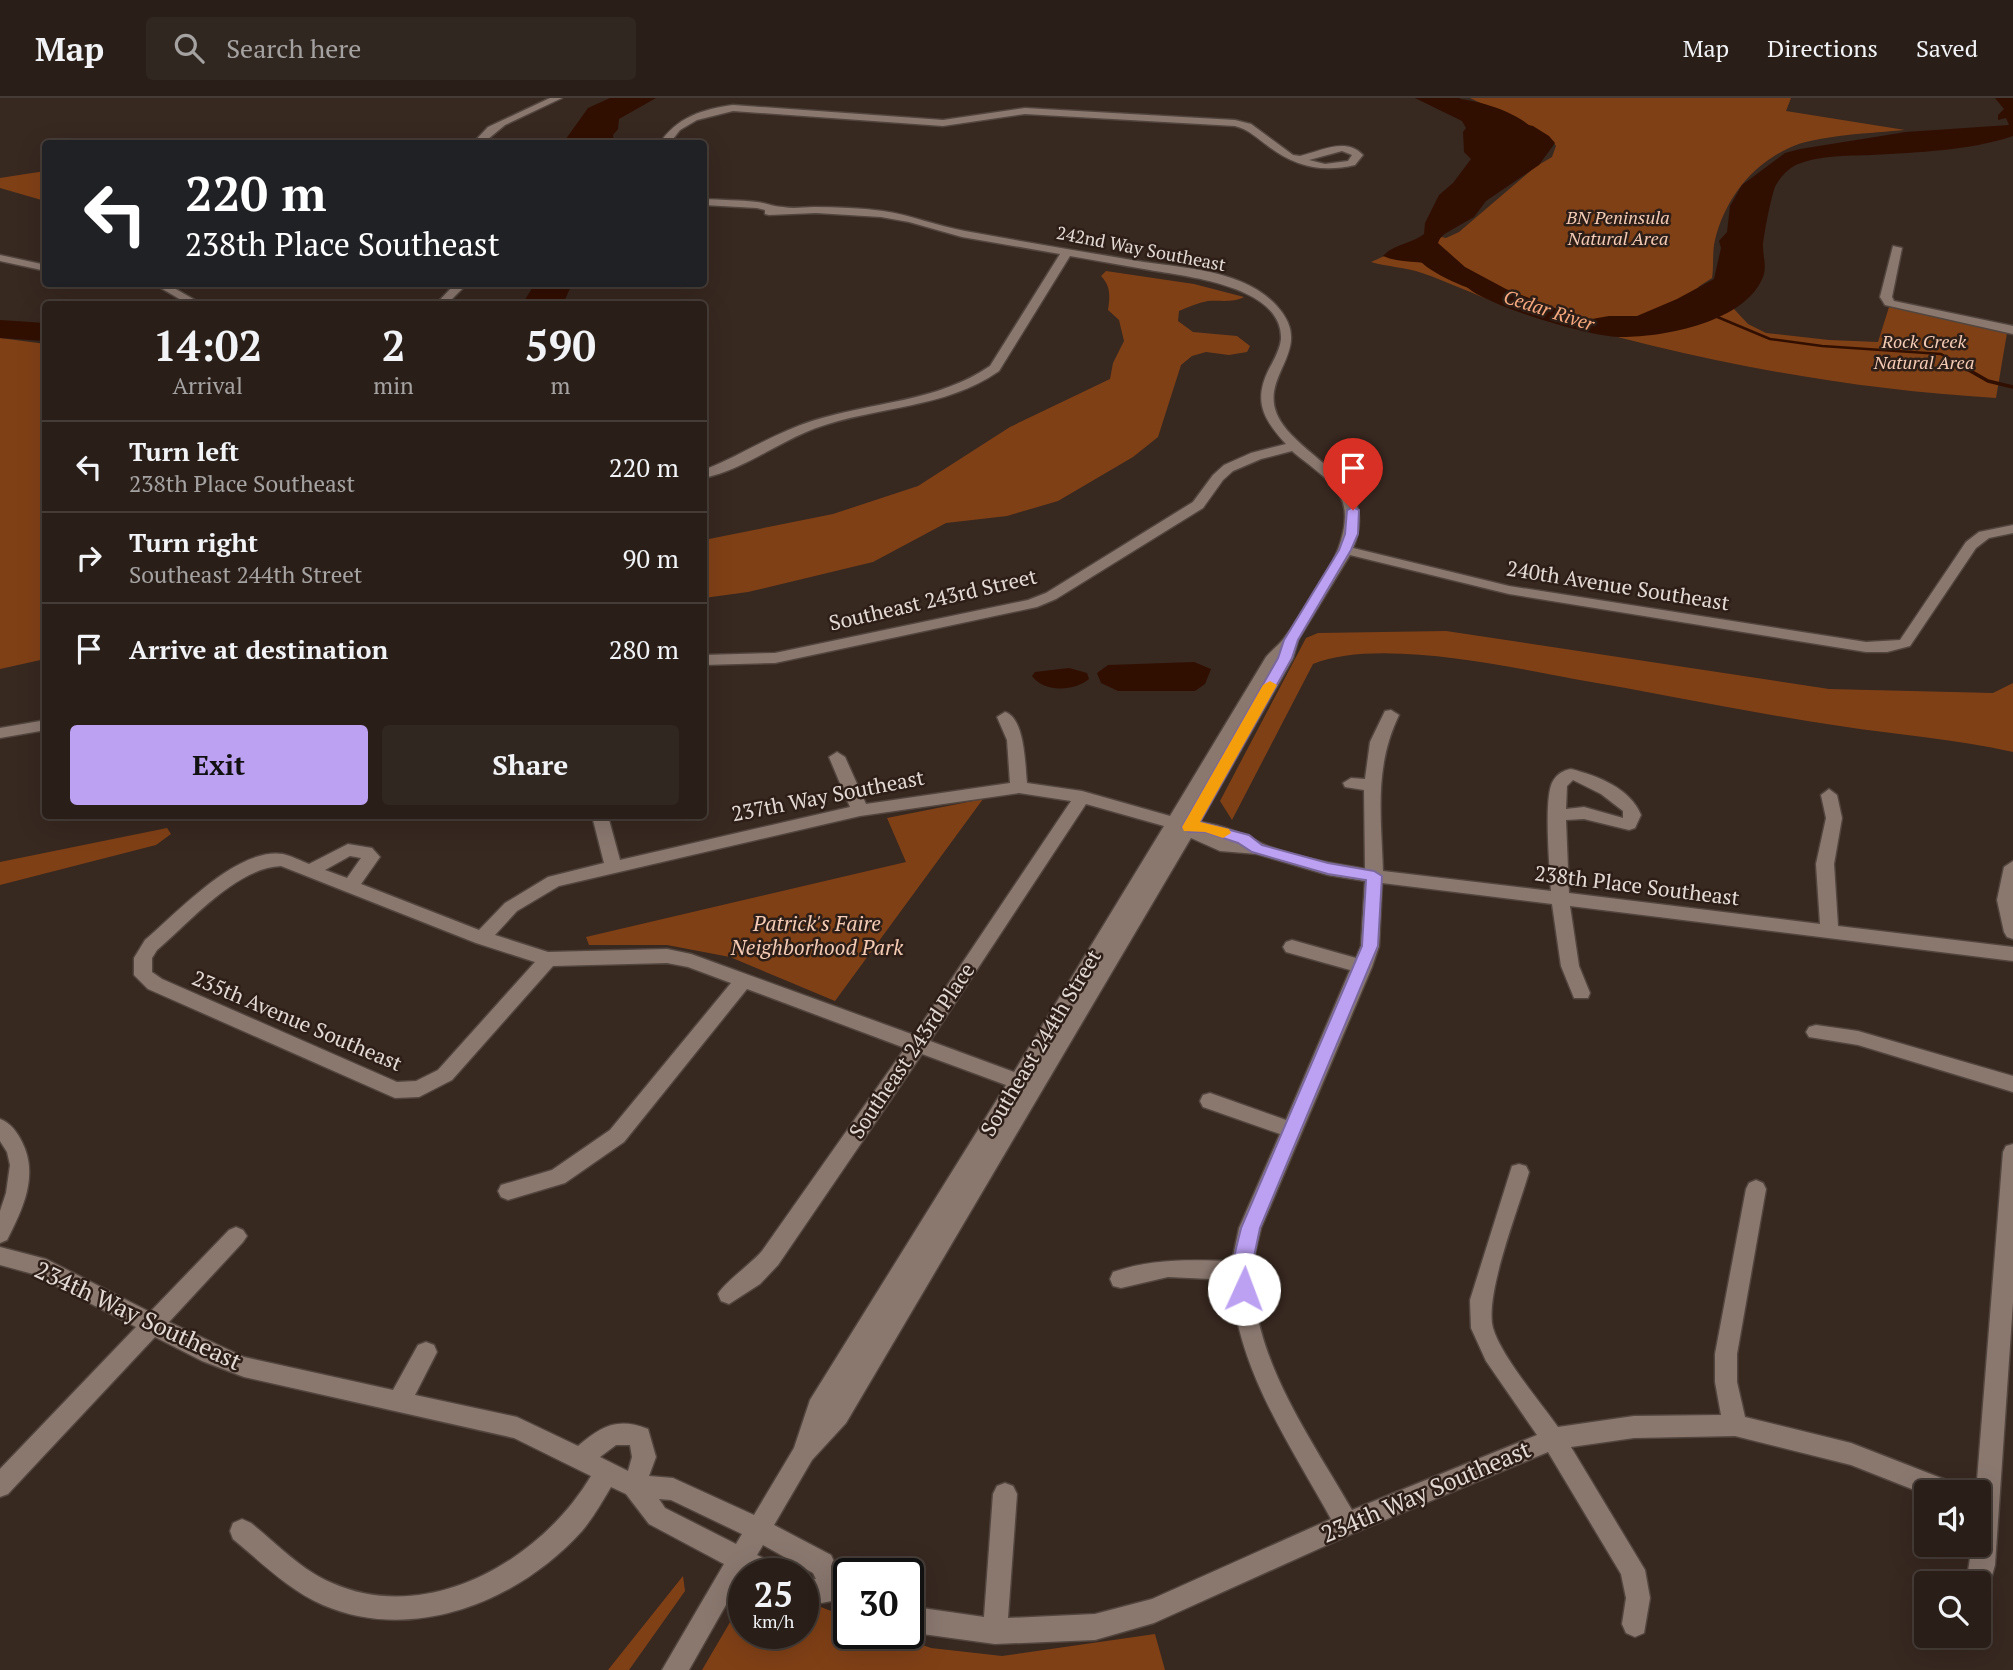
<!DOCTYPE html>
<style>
body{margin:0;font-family:"PT Serif",serif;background:#312721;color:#f1f3f6;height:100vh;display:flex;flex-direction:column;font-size:26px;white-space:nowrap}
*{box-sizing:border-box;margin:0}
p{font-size:23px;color:#a5a2a2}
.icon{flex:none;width:38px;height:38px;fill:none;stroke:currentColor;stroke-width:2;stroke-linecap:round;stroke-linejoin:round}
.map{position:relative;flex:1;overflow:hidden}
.panel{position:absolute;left:42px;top:203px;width:665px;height:518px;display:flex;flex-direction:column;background:#291e18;border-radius:7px;box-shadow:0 7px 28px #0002,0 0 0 2px #453c37}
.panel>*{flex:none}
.hud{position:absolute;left:42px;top:42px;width:665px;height:147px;border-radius:7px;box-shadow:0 7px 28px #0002,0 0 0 2px #453c37;background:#202124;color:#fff;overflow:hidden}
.tools{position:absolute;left:1914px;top:1382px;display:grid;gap:14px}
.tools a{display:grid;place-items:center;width:77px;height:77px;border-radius:7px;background:#291e18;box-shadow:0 7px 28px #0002,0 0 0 2px #453c37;font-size:35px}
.speed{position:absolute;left:728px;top:1460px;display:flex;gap:14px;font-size:35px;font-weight:700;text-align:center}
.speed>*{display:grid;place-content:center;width:91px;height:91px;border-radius:50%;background:#291e18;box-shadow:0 7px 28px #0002,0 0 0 2px #453c37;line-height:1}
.speed small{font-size:18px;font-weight:400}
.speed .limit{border:4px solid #111;border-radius:10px;background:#fff;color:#111}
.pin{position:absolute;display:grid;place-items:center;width:60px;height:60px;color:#fff;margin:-72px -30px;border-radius:50% 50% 50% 0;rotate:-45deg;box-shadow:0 0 7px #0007}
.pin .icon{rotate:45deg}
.me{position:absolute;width:77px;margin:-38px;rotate:2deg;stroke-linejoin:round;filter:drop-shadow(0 0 5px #0008)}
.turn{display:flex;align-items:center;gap:24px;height:147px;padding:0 28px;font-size:32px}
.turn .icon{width:91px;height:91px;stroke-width:2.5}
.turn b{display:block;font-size:49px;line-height:60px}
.eta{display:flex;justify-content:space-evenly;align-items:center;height:119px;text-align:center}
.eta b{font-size:42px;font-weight:700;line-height:49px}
.button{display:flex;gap:14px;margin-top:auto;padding:14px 28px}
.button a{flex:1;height:80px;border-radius:7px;background:#bca0f2;color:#111;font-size:28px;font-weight:700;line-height:80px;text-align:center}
.button a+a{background:#312721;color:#f1f3f6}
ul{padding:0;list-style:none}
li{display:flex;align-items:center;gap:21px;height:91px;padding:0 28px;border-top:2px solid #453c37}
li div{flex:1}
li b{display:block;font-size:26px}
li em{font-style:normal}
header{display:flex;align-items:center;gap:42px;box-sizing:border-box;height:98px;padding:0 35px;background:#291e18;border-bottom:2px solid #453c37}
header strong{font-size:33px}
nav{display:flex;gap:38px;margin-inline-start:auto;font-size:24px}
.search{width:490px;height:63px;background:#312721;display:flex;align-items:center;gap:18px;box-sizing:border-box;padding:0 24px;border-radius:7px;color:#a5a2a2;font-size:26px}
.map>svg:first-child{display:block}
.green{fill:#804016}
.water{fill:#310f00}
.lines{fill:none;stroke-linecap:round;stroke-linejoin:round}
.stream-far1{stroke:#310f00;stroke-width:2.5}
.stream{stroke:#310f00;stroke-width:3.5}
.river{fill:#310f00;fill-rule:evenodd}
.minor-casing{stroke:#51453e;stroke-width:3}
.minor{fill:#8a786f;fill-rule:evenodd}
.route{fill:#bca0f2;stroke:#7a689d;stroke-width:2}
.slow{fill:#f59e0b}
.labels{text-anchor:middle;stroke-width:5;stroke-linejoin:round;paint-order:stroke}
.far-park-label{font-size:18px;font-style:italic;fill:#f4cbb5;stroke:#2d1e17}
.far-street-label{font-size:18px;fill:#e4dad5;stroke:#2d1e17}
.far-water-label{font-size:19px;font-style:italic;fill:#f8a97d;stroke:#2d1e17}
.street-label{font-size:21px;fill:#e4dad5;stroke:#2d1e17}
.park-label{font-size:21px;font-style:italic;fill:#f4cbb5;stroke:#2d1e17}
.near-street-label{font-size:24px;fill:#e4dad5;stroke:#2d1e17}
</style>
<header>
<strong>Map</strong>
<div class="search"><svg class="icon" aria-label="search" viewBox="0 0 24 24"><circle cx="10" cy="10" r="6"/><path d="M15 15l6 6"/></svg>Search here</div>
<nav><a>Map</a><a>Directions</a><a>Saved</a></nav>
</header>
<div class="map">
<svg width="2013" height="1572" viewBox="0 0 2013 1572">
<rect width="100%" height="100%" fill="#372820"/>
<!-- green -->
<g class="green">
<path d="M1470,0H1791L1786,13L1905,32C1875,35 1815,37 1789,50C1750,68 1725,102 1715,142C1712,154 1714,168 1712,180L1698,189L1733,210L1748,226L1766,235L1829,242L1878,244L1890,206L2008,229L1996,300C1825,290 1664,256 1502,206C1474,197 1449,184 1422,175C1405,169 1388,169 1371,164L1431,137L1446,140L1459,134L1535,69L1552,59L1556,48C1546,30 1491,11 1470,0Z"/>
<path d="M45,73V103L0,90V80Z"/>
<path d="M1106,173L1194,186L1244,199C1233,205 1220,202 1208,203C1198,205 1188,209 1179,213L1178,223L1193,234L1237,238L1250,248L1247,254L1229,257L1206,254L1192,258L1181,267L1158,339L1133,359L1058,403L1007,418L946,425L873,464L748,494L704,500V442L833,416L918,388L1010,329L1110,281L1113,265L1124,243L1119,222L1108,212C1110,199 1111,188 1101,178Z"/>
<path d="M0,240L46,246L45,561L0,571Z"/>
<path d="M1446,533L1829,591L1993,595L2013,585V654C1956,641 1898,637 1840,628C1751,615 1663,596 1574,581C1505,568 1377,540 1313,566L1232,722L1220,703L1306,540L1318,535Z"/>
<path d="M983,701L835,903L730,859L667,847H589L586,839L906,764L887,720Z"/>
<path d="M167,730L171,736L156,747L0,787V764Z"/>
<path d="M683,1478L685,1493L629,1572H608Z"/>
<path d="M803,1502L849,1520V1535H889L931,1550L1002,1558L1155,1536L1165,1572H702L736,1514L744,1507V1535H803Z"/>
</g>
<!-- water -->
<g class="water">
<path d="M610,0H656L619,21L618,31L613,37L614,45H563L588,10Z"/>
<path d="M1415,0H1459L1496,20L1533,28L1549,38L1555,45L1539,67L1486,103L1474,119L1441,138L1438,145L1465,169L1506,191L1586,222L1609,218H1637L1677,201L1714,181L1721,150L1719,143L1727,134L1730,108L1742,87L1785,55L1800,51L1906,34L2009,27L2006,20L1998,22V17L2004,11L1995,0H2013V38C1968,53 1919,54 1872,57C1848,58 1816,57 1794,68C1788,71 1779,81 1776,87C1772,93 1763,140 1763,148C1763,159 1767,168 1763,179C1745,225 1660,240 1618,239C1587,238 1497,210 1472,193C1461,186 1454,172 1439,168C1421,162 1400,166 1383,158C1394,146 1411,146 1424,136L1425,125L1439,97L1453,85L1471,61L1464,54L1463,34L1466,30L1462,23Z"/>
<path d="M535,186H572L563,206H522Z"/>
<path d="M0,222L45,225V243L0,240Z"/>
<path d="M1194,564L1211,571L1205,586L1195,593H1118L1101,585L1097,575L1108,567Z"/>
<path d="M1069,570L1087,575L1089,581C1075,593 1044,595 1032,578L1035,574Z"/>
</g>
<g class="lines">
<!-- stream-far1 -->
<path class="stream-far1" d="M1715,218L1770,241L1822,248L1941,256L1949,261"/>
<!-- stream -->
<path class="stream" d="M1946,259L1988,283L2013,289"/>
<!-- river -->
<g class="river">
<path d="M1446,0C1476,0 1536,17 1545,49L1543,52H1531L1527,40L1504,24Z"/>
<path d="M1436,130L1445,135L1436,145V158L1445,166L1494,187L1497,191L1494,195C1480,198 1426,174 1419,161C1417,156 1418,149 1418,144L1430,131Z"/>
</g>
<!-- minor casing -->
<g class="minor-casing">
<g id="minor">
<path d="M550,0H562L505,27L482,46H472L488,29Z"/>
<path d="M733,7L943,22L1025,10L1235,22L1251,26L1293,57L1300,58C1321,53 1346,39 1363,57L1355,67C1321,75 1294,68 1268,48C1257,40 1248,31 1235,28L1025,16L943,28L733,13L697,22L680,32L669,46H659C677,19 703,11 733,7ZM1342,53L1352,57L1348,63L1325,66L1309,62Z"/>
<path d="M704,101C721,102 740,102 757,104C766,105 774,109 783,109C793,111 804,109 814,109C837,109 860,110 883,113C911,117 937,128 965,133C1019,143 1073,152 1126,161C1173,170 1241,169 1276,207C1322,256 1244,281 1287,332C1320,370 1378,389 1353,450L1509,488L1866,544L1900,542L1966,444L1979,434L2013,427V435L1989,440L1976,450L1910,548L1887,554H1866L1509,496L1350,457L1298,542L1293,560L1200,724C1224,727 1242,736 1263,746C1294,760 1332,765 1365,771L1364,692L1345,689L1343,685L1351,680L1365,681L1370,644L1385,613L1391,612L1399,617C1374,669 1381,717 1383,773L1551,793C1550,771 1543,699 1553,683C1557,676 1564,672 1571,671C1598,678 1630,690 1641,717L1635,730L1629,732L1584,721L1566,722L1569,795L1820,826L1816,766L1826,720L1821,697L1829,691L1837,697L1842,720L1834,766L1838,828L2013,849V863L1570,808L1579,868L1590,895L1588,900H1574L1561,868L1552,806L1382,785L1379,848L1372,869L1261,1130C1258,1144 1253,1158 1253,1172C1251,1259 1311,1340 1352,1412L1537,1337L1486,1263L1471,1230L1470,1202L1512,1068L1519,1066L1526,1068L1529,1074C1519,1110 1484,1197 1493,1230C1501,1258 1541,1305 1558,1329L1634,1318L1721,1317L1715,1284V1256L1746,1091L1749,1085L1756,1082L1763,1085L1766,1091L1737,1256V1284L1745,1319L1851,1345L1959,1387L1963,1395H1927V1397L1851,1367L1735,1338L1634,1340L1571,1349L1645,1472L1650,1500L1644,1535L1635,1539L1626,1535L1622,1526L1626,1500L1621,1476L1548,1354L1356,1434L1154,1525L1095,1542L995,1546L908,1534V1508L984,1519L993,1396L997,1388L1005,1385L1013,1388L1017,1396L1008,1520L1095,1516L1152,1501L1331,1421C1291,1348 1235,1268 1232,1182L1168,1179L1121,1190L1113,1188L1110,1181L1113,1174C1154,1160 1190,1162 1232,1163L1239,1130L1280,1036L1203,1009L1200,1003L1203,997L1210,995L1286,1022L1350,872L1286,854L1283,849L1286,844L1292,842L1356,860L1361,848L1365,783L1328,777L1257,756L1220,753L1191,740L846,1325L812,1362L774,1427L831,1457L842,1481L849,1485V1510L832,1503L810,1507L803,1505V1480L816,1481L813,1475L763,1447L757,1457L775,1466L778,1475H744L689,1572H662L724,1466L649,1426L626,1396L611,1389C602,1404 593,1420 582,1433C519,1503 414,1546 323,1507C289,1492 262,1465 233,1441L230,1433L233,1425L242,1421L251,1425C276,1445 301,1472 332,1485C429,1528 541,1462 591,1378L514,1340L244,1279L202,1263L155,1239L8,1396L0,1399V1371L136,1229L33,1176L0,1167V1149L46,1161L150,1214L229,1132L236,1129L243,1132L247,1138L243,1144L169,1224L244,1259L393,1292L418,1247L426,1244L434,1247L437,1254L415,1297L517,1319L578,1348C602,1328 617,1319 648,1331L656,1359L649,1378L673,1380L754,1417L794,1350L810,1302L1006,987L922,956L778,1167L760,1186L729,1206L721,1203L718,1196C724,1185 752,1165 762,1153L905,950L747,891L624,1044L565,1085L508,1102L501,1099L498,1093L501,1087L552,1072L610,1032L731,885L688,869L667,865L553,868L452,982L419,999L395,1000L148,891L134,877V860L145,842C178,814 237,749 283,756C292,758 301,763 309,766L348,746L372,750L380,759L361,786L479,832L505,805L548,779L604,765L592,718H608L620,762L850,709L829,659L837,654L845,659L866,706L1010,685L1007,642L997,619L1005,614C1025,620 1025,667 1027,685L1082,693L1170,718L1266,559C1272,552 1280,546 1285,539C1309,510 1361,434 1340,398C1330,380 1307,366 1292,353L1261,361L1233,373L1223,382L1203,410L1056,501L1037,509L775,565L704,567V557L775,555L1028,502L1046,495L1193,404L1213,377L1224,367L1251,355L1286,346C1263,321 1253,303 1269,271C1274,262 1280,251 1281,241C1283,186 1180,178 1144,171C1119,167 1095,162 1070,158L999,273C945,311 877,308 816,330C778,344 743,372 704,380V372C740,358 774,335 812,323C871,304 938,304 990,268L1060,156L962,139L909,124L881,119L816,115L769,117L765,116V112L757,110L704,107ZM1573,682L1601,696L1623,713V720L1584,709L1566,711L1567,688ZM1019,695L1071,703L914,937L691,856L667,851L548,854L495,837L517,813L559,788L860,718ZM1086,706L1164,728L1014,974L930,943ZM350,758L361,760L347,780L325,772ZM281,768L476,845L535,864L438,972L416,983L397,984L162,881L152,874V860L157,852C191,823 236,770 281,768ZM616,1347H630L632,1359L628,1373L600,1359ZM659,1401L671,1402L742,1436L736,1446L665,1410Z"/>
<path d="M1893,148L1902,150L1892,199L1894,203L2013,228V236L1885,207L1880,199Z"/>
<path d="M0,157L46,167V173L0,163Z"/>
<path d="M154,186H167L202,206H188Z"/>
<path d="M455,186H467L447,206H436Z"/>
<path d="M46,622V632L0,640V630Z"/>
<path d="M2013,763V841L2007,839L2004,834L1997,802L2004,769Z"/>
<path d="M1816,927L1858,933L2013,978V994L1858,947L1809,939L1806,934L1809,929Z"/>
<path d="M0,1021C11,1025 17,1034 22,1044C39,1077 23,1111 7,1142L0,1145V1113L6,1095L10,1067L7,1054L0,1043Z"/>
<path d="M2013,1046V1204L1995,1467L1987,1495L1979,1498V1486H1966L1972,1447H1979V1395H1976L2003,1054L2006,1048Z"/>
</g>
</g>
<!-- minor -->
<use href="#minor" class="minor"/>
</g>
<!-- route -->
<path class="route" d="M1353,409L1359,412L1358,436L1351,452L1298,542L1292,560L1200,724L1249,737L1262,747L1328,765L1374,773L1382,778L1378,848L1260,1130L1251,1173L1253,1191L1251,1198L1244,1200L1237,1198C1227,1176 1236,1152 1241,1130L1362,848L1366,782L1328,776L1252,754L1238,745L1205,734H1189L1182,729L1278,560L1284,542L1339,452L1345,436L1347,412Z"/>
<!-- slow -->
<path class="slow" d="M1270,583L1277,587L1200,724L1229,731L1231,735L1223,740L1205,734L1184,733L1182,729L1263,587Z"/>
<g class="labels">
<!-- far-park labels -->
<g class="far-park-label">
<text x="1618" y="126">BN Peninsula<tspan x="1618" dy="21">Natural Area</tspan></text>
<text x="1924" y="250">Rock Creek<tspan x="1924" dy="21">Natural Area</tspan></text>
</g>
<!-- far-street labels -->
<g class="far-street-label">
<text transform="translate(1141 151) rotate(11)" y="6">242nd Way Southeast</text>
</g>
<!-- far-water labels -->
<g class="far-water-label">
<text transform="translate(1549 212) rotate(18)" y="7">Cedar River</text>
</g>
<!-- street labels -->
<g class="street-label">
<text transform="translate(1618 488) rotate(9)" y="7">240th Avenue Southeast</text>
<text transform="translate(933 502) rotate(-13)" y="7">Southeast 243rd Street</text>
<text transform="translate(828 698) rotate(-11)" y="7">237th Way Southeast</text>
<text transform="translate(1637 788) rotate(7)" y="7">238th Place Southeast</text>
<text transform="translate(297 923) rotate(23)" y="7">235th Avenue Southeast</text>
<text transform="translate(1041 945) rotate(-59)" y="7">Southeast 244th Street</text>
<text transform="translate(912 953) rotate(-56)" y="7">Southeast 243rd Place</text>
</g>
<!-- park labels -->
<g class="park-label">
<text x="817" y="833">Patrick's Faire<tspan x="817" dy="24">Neighborhood Park</tspan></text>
</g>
<!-- near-street labels -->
<g class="near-street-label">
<text transform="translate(138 1218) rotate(25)" y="8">234th Way Southeast</text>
<text transform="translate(1426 1394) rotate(-23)" y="8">234th Way Southeast</text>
</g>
</g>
</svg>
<div class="tools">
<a><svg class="icon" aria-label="sound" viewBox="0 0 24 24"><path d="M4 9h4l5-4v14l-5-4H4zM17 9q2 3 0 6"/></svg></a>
<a><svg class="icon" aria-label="search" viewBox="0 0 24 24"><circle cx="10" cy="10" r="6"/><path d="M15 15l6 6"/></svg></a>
</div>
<div class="speed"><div>25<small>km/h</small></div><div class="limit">30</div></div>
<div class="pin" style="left:1353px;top:412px;background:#d93025"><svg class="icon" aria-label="arrive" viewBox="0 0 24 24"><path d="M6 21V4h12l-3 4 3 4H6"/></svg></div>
<svg class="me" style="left:1244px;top:1191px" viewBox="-20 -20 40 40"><circle r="19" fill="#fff"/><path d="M0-13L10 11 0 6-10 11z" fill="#bca0f2"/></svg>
<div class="hud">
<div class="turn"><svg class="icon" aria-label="left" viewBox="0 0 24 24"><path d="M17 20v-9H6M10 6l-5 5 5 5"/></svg><div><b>220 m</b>238th Place Southeast</div></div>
</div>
<section class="panel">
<div class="eta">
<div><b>14:02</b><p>Arrival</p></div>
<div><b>2</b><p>min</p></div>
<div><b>590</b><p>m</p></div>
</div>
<ul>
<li><svg class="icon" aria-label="left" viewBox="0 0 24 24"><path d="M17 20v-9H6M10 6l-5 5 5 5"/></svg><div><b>Turn left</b><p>238th Place Southeast</p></div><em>220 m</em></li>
<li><svg class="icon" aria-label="right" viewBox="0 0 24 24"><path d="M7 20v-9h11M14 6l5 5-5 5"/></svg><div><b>Turn right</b><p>Southeast 244th Street</p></div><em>90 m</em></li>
<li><svg class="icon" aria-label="arrive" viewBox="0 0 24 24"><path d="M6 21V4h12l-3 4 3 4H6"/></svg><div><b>Arrive at destination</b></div><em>280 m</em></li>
</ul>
<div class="button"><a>Exit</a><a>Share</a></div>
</section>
</div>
